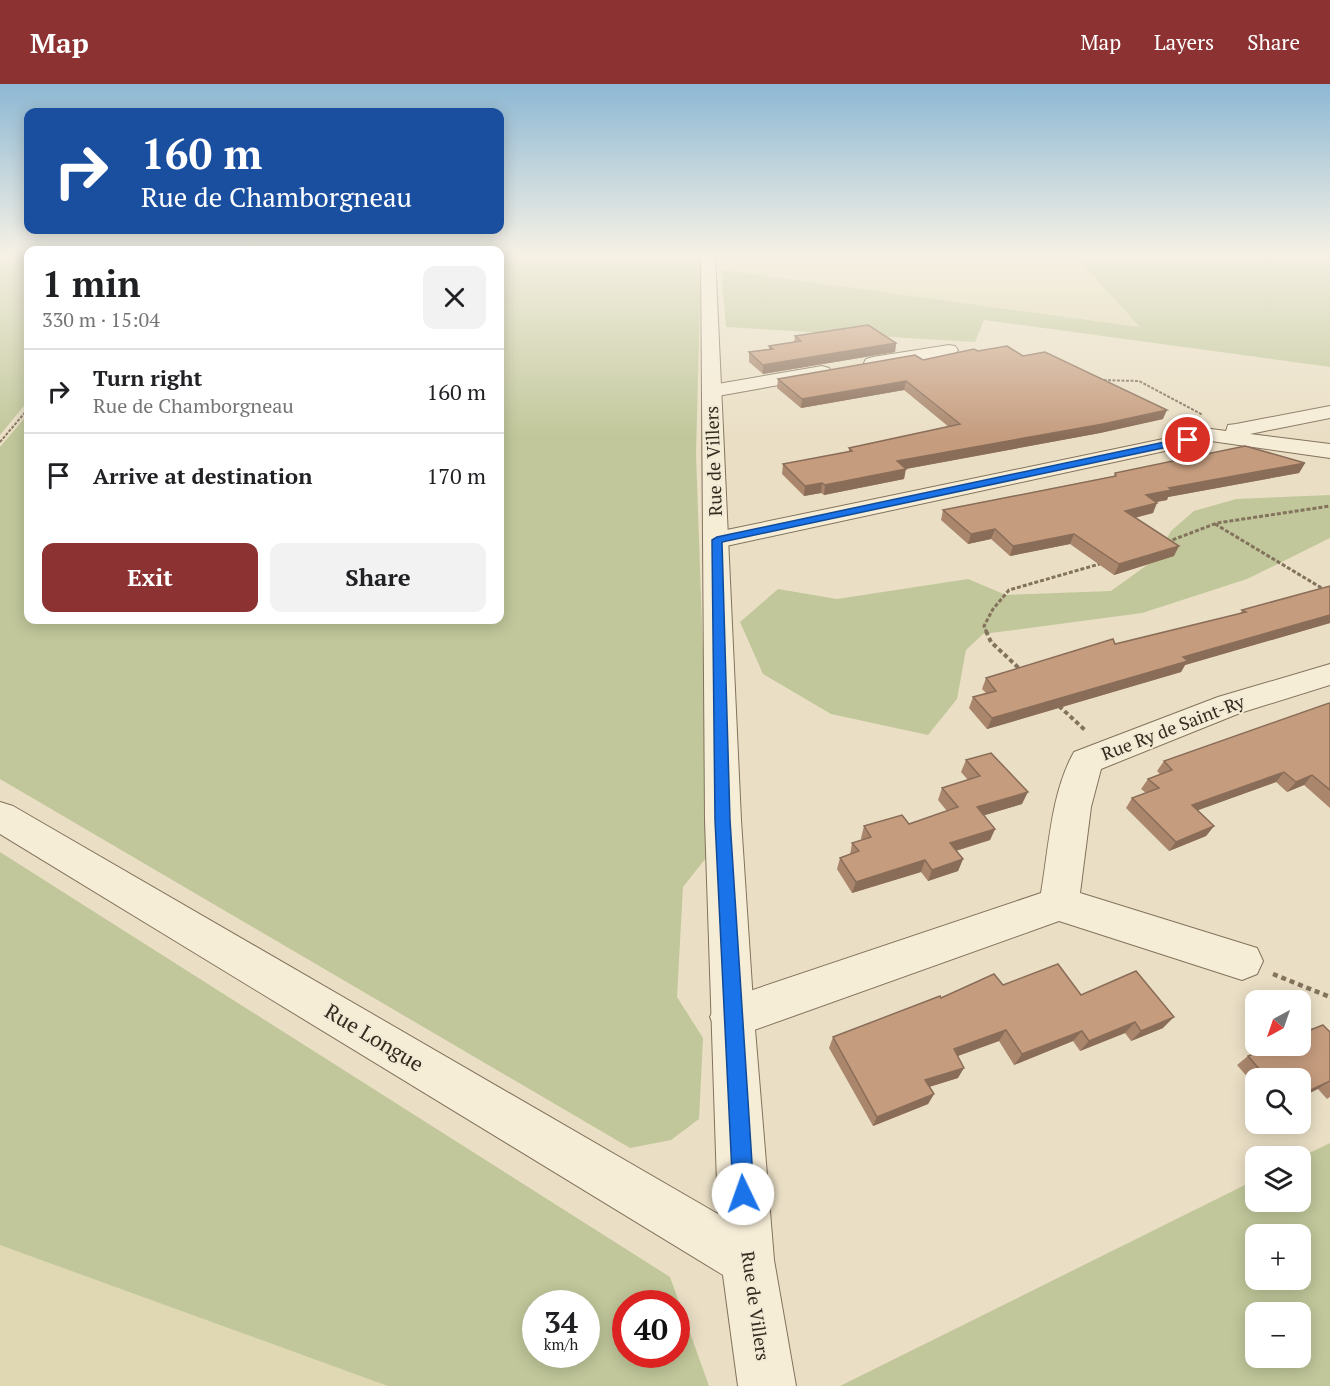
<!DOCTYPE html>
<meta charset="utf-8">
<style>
body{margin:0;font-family:"PT Serif",serif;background:#f2f2f2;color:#202124;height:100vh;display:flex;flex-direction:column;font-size:22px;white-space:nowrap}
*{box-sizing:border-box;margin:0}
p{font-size:20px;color:#757577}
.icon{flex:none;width:33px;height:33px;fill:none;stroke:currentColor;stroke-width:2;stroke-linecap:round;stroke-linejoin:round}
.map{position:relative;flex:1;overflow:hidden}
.panel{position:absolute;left:24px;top:162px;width:480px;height:378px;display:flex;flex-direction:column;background:#fff;border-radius:12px;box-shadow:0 3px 15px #0003}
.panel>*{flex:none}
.hud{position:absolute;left:24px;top:24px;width:480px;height:126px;border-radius:12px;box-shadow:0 3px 15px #0003;background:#1a4fa0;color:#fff;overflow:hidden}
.needle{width:39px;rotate:220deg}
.controls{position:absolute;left:1245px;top:906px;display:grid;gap:12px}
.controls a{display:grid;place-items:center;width:66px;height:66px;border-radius:12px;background:#fff;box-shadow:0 3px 15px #0003;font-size:30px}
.speed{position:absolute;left:522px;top:1206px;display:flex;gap:12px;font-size:30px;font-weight:700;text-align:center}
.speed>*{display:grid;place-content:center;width:78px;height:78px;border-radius:50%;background:#fff;box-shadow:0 3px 15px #0003;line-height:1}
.speed small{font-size:15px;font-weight:400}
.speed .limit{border:9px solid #d22;background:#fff;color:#111}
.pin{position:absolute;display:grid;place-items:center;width:51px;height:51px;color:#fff;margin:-26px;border:3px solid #fff;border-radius:50%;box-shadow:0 2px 6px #0007}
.me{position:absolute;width:66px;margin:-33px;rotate:357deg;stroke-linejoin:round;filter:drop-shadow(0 0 4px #0008)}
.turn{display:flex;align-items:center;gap:21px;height:126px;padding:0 18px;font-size:27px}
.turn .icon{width:78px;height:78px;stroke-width:2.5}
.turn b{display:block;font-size:42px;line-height:51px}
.round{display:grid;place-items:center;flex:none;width:63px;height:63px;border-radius:12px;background:#f2f2f2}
.head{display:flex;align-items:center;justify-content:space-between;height:102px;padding:0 18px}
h1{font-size:36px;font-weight:700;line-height:45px}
.action{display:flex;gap:12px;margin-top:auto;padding:12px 18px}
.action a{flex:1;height:69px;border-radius:12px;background:#8d3232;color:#fff;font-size:24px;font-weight:700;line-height:69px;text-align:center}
.action a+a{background:#f2f2f2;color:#202124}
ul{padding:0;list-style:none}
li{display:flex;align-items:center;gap:18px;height:84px;padding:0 18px;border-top:2px solid #e0e0e0}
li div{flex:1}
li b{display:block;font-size:22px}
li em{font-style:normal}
header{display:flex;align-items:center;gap:36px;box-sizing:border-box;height:84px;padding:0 30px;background:#8d3232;color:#fff}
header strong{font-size:28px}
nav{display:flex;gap:33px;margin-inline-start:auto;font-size:21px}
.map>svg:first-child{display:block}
.farmland{fill:#dfd8b3}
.green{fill:#c1c79a;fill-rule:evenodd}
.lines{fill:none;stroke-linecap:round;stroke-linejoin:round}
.minor-casing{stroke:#83725c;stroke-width:2}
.tertiary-casing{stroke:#83725c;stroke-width:2}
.path-far3{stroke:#83725c;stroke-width:2;stroke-dasharray:3 1.5;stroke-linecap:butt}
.path-far2{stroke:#83725c;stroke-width:3;stroke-dasharray:4 2;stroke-linecap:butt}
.path-far1{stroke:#83725c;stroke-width:4;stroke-dasharray:4.5 3;stroke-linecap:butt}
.path{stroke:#83725c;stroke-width:4.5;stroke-dasharray:5 4;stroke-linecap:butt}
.minor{fill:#f6edd7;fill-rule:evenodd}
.tertiary{fill:#f6edd7;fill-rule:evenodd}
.wall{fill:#a9866c}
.shaded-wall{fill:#8a6d58}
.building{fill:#c59c7e;stroke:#8a6d58;stroke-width:1.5}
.route{fill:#1a73e8;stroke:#114b97;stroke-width:1.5}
.labels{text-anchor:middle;stroke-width:4.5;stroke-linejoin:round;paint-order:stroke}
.street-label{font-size:18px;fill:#352a1f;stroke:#f2ead4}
.near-street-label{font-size:21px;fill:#352a1f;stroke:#f2ead4}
</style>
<header>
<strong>Map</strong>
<nav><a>Map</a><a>Layers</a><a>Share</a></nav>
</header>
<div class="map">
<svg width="1330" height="1302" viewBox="0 0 1330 1302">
<rect width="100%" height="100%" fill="#eadfc5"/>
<!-- farmland -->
<g class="farmland">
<path d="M719,171H1074L1141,243L721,186Z"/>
<path d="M0,1149L399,1302H0Z"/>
</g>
<!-- green -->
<g class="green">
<path d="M0,171H28V317L0,351Z"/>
<path d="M500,171H699L701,180L696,370L710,769L683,803L677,913L703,954L699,1035L671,1056L630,1064L0,695V363L28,330V536H500Z"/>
<path d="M1074,171H1330V283L984,236L975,258L726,243L721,186L1140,243Z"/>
<path d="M1330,411V454L1247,495L1142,529L983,550L966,566L957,615L928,651L831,630L763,590L740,538L778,505L837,515L968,495L1006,511L1111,507L1154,476L1171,447L1194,427L1236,415Z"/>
<path d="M0,768L670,1193L709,1302H388L0,1161ZM536,1220H586V1270H536ZM626,1220H676V1270H626Z"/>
<path d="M1330,1059V1302H840L1255,1096L1256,1118H1300L1301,1073ZM1256,1150H1300V1196H1256ZM1300,1228V1274H1256V1228Z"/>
</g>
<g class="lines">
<!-- minor casing -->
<g class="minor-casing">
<g id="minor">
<path d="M949,261L955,262L958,266L955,270L873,285L866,283L864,279L866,275L873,273Z"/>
<path d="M822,282L829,284L832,288L829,292L712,313L705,311L702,307L705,303L712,301Z"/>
<path d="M1330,322V334L1250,350L1330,360V374L1211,357L717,464L708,461L704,456L708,451L717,448L1211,345L1226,347L1228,341L1236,340Z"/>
<path d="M1330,580V601L1240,629L1101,685L1091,723L1080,809L1257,864L1263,877L1257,890L1242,896L1059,837L732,954L717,948L710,933L717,918L1041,809C1049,763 1051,709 1074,668L1218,613Z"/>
</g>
</g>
<!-- tertiary casing -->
<g class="tertiary-casing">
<path id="tertiary" d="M701,171H715L741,736L754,933L774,1176L796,1302H738L723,1191L0,750V718L13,722L718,1130L705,736Z"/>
</g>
<!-- path-far3 -->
<g class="path-far3">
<path d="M1099,296L1139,297L1203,331"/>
<path d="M0,358L28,325"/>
</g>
<!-- path-far2 -->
<g class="path-far2">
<path d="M1215,440L1330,509"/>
<path d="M1167,458L1217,439L1330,422"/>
<path d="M987,549L984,542L993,525L1009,506L1103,479"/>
</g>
<!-- path-far1 -->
<g class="path-far1">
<path d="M986,547L991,558L1023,588"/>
<path d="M1059,622L1086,647"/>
</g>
<!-- path -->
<path class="path" d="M1273,890L1330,913"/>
<!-- minor -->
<use href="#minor" class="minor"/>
<!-- tertiary -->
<use href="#tertiary" class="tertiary"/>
</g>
<!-- wall -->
<g class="wall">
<path d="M795,252L896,259L895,268L763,290L749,278V268L769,266V262L794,258Z"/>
<path d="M978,267L1023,272L1163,335L1100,349L905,385L904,395L824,411L821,409L804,412L782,390L783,380L849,368V364L949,343L904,306L801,324L777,304L778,295L923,276Z"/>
<path d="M1305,379L1299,389L1168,413L1167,416L1156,418L1153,429L1135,434L1174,472L1114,491L1070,460L1010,472L991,455L968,460L941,436L943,426L1114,392L1115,389Z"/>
<path d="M1242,526L1330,539L1185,581L1181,588L987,645L969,624L973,613L986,609L982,605L986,594L1115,560L1240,530Z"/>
<path d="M1330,620V724L1304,701L1287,708L1276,698L1197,726L1214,742L1206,752L1169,767L1126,724L1132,714L1146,709L1141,705L1148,695L1160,690L1157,687L1164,677Z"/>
<path d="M966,676L1022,720L984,731L995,745L990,756L956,767L963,775L958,787L928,797L921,788L852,809L837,785L840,774L850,771L852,759L862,756L861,754L864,742L909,740L947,727L938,716L942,704L968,696L961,688Z"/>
<path d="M1003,901L1081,911L1163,944L1131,957L1125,949L1080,967L1073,957L1014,981L999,957L957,972L958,994L929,1003L934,1010L928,1020L873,1042L829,964L833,953L941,914Z"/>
<path d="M1330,948V1013L1327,1015L1318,1005L1300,994H1256V1003L1237,981L1248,972Z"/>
</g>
<!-- shaded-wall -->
<g class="shaded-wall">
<path d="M896,259L895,268L763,290V281Z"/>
<path d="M906,297L904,306L801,324L802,315Z"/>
<path d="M1167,326L1163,335L1100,349L895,387L897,377Z"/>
<path d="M1305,379L1299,389L1168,413L1167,416L1141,421L1146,411L1169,404Z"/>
<path d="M906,385L904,395L824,411L825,401Z"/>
<path d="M822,399L821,409L804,412L805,402Z"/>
<path d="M1157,419L1153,429L1121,437L1125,427Z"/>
<path d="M995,445L991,455L968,460L971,450Z"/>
<path d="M1074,450L1070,460L1010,472L1013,462Z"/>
<path d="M1179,462L1174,472L1114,491L1119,480Z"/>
<path d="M1330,531V539L1185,581L1181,588L987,645L992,634L1183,573Z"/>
<path d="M1284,688L1276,698L1185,731L1192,721Z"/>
<path d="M1312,691L1304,701L1287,708L1296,698Z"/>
<path d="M1028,708L1022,720L972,735L977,723Z"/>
<path d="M1214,742L1206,752L1169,767L1176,758Z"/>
<path d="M995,745L990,756L945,770L950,759Z"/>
<path d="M963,775L958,787L928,797L932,786Z"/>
<path d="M925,776L921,788L852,809L856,798Z"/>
<path d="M1174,933L1163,944L1131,957L1141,947Z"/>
<path d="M1135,938L1125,949L1080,967L1089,957Z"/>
<path d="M1006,946L999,957L947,976L954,965Z"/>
<path d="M1082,947L1073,957L1014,981L1022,970Z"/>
<path d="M964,984L958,994L919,1006L925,996Z"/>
<path d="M1330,997L1318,1005L1300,1014V1011Z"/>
<path d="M934,1010L928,1020L873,1042L877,1033Z"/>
</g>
<!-- building -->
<g class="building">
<path d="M868,241L896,259L763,281L749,268L773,265L769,262L801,257L795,252Z"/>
<path d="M1007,262L1023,272L1045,268L1167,326L1103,340L897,377L906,385L825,401L822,399L805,402L783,380L852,367L849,364L960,340L906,297L802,315L778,295L915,271L923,276L974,265L978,267Z"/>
<path d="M1245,362L1305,379L1169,404L1172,406L1146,411L1157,419L1125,427L1179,462L1119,480L1074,450L1013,462L995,445L971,450L943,426L1116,392L1115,389Z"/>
<path d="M1330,502V531L1183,573L1188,577L992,634L973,613L996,607L986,594L1113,555L1115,560L1246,528L1242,526Z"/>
<path d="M1329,619L1330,620V706L1312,691L1296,698L1284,688L1192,721L1214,742L1176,758L1132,714L1159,704L1148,695L1172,686L1164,677Z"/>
<path d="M991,669L1028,708L977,723L995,745L950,759L963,775L932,786L925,776L856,798L840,774L859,767L852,759L871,753L864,742L902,731L909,740L958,723L942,704L980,692L966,676Z"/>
<path d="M1058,880L1081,911L1136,887L1174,933L1141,947L1135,938L1089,957L1082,947L1022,970L1006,946L954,965L964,984L925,996L934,1010L877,1033L833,953L940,912L941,914L994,890L1003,901Z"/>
<path d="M1323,941L1330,948V997L1300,1011V994H1267L1248,972L1274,962H1300V950Z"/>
</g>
<!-- sky -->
<linearGradient id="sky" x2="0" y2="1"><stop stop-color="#8db8d4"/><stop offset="0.48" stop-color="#f6f1e5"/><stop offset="1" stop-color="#f6f1e5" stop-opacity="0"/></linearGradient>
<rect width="1330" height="353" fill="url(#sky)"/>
<!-- route -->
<path class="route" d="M1188,353L1192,356L1191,358L722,458L730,736L754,1110L751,1117L743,1120L736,1117L733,1110L715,736L712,456L717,453Z"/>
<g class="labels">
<!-- street labels -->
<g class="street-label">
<text transform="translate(714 377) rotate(-92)" y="6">Rue de Villers</text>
<text transform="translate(1173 644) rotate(-21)" y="6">Rue Ry de Saint-Ry</text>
<text transform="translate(755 1222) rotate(82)" y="6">Rue de Villers</text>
</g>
<!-- near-street labels -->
<g class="near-street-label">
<text transform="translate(374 954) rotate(31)" y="7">Rue Longue</text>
</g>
</g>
</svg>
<div class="controls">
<a><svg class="needle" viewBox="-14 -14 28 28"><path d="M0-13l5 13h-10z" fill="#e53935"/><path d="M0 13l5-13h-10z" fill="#757577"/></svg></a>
<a><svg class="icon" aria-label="search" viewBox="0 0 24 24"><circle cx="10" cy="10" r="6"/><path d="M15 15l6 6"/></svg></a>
<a><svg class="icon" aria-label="layers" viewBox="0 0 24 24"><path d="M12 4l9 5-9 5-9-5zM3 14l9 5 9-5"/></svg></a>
<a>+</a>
<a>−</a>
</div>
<div class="speed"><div>34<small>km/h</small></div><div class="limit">40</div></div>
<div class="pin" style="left:1188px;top:356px;background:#d93025"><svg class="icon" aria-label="arrive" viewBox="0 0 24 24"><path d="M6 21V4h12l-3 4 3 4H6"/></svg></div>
<svg class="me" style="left:743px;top:1110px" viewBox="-20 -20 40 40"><circle r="19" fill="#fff"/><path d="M0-13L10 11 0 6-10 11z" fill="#1a73e8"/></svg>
<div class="hud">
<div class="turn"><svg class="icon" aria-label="right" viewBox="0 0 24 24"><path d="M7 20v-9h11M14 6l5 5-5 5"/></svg><div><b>160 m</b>Rue de Chamborgneau</div></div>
</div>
<section class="panel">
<div class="head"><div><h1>1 min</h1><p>330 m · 15:04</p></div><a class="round"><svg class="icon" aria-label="close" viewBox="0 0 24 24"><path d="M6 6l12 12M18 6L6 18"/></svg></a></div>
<ul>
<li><svg class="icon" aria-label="right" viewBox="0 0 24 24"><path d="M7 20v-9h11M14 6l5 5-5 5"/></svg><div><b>Turn right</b><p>Rue de Chamborgneau</p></div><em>160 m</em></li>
<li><svg class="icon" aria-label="arrive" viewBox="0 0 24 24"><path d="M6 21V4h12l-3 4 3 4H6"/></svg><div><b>Arrive at destination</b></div><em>170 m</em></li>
</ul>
<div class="action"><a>Exit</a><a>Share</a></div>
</section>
</div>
